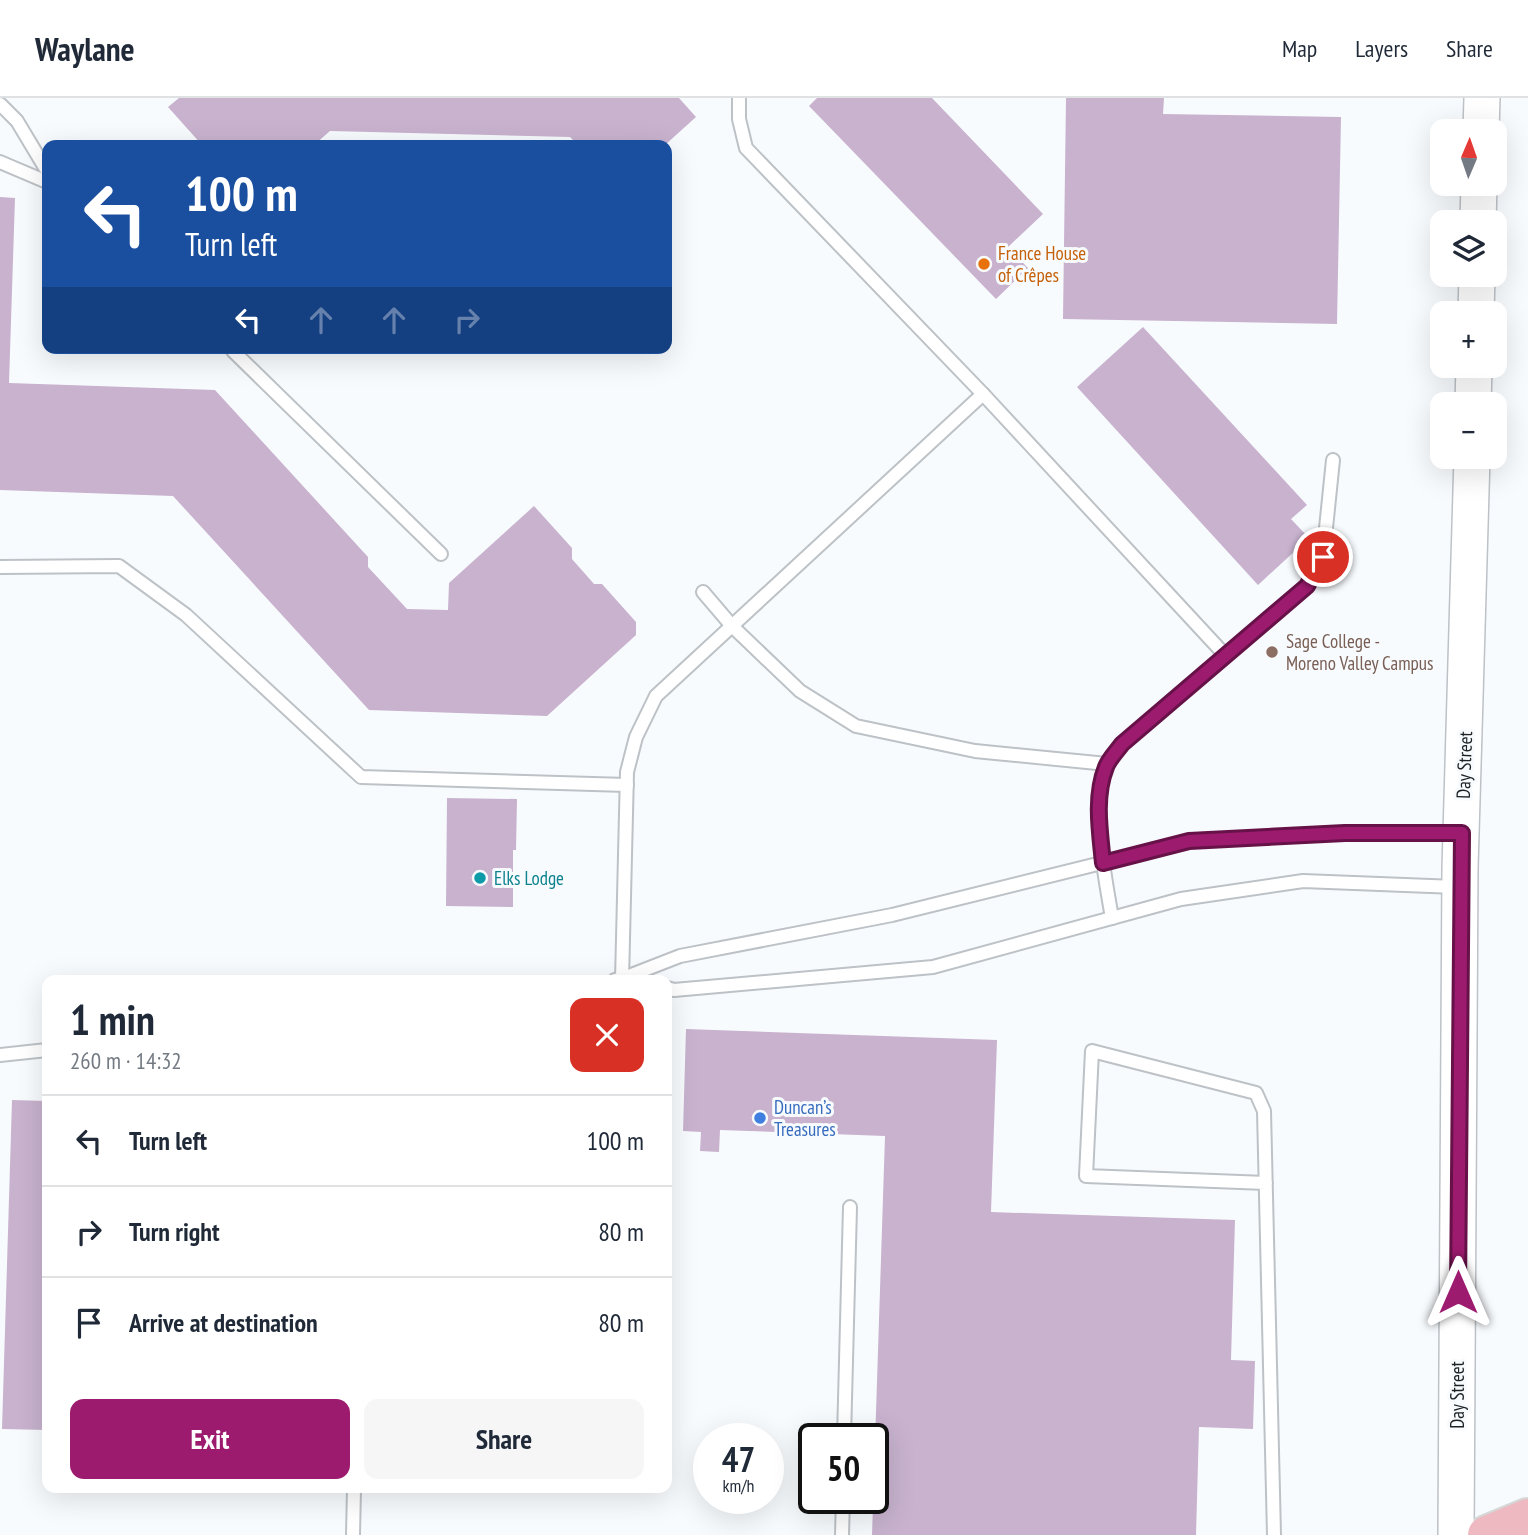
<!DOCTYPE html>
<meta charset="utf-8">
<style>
body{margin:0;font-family:"PT Sans Narrow",sans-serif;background:#f6f6f7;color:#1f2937;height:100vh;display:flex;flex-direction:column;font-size:26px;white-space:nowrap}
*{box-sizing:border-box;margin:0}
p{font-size:23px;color:#747a83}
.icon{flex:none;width:38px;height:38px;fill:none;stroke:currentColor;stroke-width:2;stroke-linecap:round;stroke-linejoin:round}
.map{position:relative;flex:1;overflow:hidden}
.drawer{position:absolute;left:42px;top:877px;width:630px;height:518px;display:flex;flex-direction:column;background:#fff;border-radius:14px;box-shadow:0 7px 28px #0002}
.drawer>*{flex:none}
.hud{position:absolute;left:42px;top:42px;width:630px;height:214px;border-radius:14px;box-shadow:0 7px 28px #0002;background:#1a4fa0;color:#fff;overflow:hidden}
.needle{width:46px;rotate:2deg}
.controls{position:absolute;left:1430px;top:21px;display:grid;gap:14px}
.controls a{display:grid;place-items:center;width:77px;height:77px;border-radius:14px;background:#fff;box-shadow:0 7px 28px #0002;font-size:35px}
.speed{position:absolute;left:693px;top:1325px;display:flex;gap:14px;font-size:35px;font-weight:700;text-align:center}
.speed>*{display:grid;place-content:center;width:91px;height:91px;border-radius:50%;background:#fff;box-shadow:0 7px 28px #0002;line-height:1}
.speed small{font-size:18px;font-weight:400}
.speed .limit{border:4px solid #111;border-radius:10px;background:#fff;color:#111}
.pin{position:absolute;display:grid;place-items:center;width:60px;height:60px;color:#fff;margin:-30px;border:4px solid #fff;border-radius:50%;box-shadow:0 2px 7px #0007}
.me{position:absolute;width:77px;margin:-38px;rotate:0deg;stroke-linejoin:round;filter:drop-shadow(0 0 5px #0008)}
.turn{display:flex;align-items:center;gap:24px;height:147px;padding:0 28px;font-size:32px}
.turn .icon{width:91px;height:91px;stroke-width:2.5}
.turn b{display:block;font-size:49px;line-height:60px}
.lanes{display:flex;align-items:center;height:66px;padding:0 28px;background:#0003;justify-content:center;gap:35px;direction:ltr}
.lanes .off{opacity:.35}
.round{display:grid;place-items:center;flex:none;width:74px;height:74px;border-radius:14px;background:#f6f6f7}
.overview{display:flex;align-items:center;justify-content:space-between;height:119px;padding:0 28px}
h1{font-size:42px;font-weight:600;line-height:52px}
.button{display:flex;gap:14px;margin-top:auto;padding:14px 28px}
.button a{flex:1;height:80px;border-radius:14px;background:#9d1b6e;color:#fff;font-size:28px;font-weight:600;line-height:80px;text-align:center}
.button a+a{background:#f6f6f7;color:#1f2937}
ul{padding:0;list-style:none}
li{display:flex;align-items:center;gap:21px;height:91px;padding:0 28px;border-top:2px solid #e0e1e3}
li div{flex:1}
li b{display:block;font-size:26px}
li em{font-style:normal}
header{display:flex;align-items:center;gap:42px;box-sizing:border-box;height:98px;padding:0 35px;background:#fff;border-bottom:2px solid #e0e1e3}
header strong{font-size:33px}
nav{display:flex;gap:38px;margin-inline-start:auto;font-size:24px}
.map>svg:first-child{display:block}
.building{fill:#c8b2ce}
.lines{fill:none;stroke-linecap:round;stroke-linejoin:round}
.lane-casing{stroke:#bdc2c7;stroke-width:16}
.secondary-casing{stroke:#bdc2c7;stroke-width:38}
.highway-casing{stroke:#d6d7d7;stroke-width:42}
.lane{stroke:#fff;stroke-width:12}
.secondary{stroke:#fff;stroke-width:35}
.highway{stroke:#eeb9c0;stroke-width:38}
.route-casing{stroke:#661248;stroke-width:18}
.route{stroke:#9d1b6e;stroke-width:12}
.food-dot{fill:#e8710a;stroke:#f8fbfe;stroke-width:2.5}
.education-dot{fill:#8d6e63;stroke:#f8fbfe;stroke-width:2.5}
.culture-dot{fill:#0f9aa8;stroke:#f8fbfe;stroke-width:2.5}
.shop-dot{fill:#3f7fe0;stroke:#f8fbfe;stroke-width:2.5}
.labels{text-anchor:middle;stroke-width:6;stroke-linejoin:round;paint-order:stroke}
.food-label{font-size:19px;fill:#c56008;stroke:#f8fbfe;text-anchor:start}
.education-label{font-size:19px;fill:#785e54;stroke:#f8fbfe;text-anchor:start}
.street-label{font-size:19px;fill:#1e2021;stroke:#f8fbfe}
.culture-label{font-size:19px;fill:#0d838f;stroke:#f8fbfe;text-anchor:start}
.shop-label{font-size:19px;fill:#366cbe;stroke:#f8fbfe;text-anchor:start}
</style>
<header>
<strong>Waylane</strong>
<nav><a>Map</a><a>Layers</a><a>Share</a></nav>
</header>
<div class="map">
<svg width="1528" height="1437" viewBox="0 0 1528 1437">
<rect width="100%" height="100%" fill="#f8fbfe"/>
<!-- building -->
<g class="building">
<path d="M179,0H679L696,19L665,47H578L570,39L330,33L314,47H202L168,9Z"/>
<path d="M817,0H932L1043,116L1008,149L1028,170L996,201L809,8Z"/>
<path d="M1066,0H1164L1163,16L1341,19L1337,226L1063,221Z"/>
<path d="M0,99L15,100L9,285L215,292L368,459V469L407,511L448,512L449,485L534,408L572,450V461L594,486H602L636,524V537L547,618L369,612L173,398L0,392Z"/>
<path d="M1143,229L1307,407L1291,421L1309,440L1258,487L1077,289Z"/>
<path d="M447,700L517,701L516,752H513V809L446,808Z"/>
<path d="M686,931L997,942L991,1114L1235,1122L1231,1262L1255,1263L1253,1331L1199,1329L1196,1437H872L885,1038L720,1032L719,1054L700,1053L701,1034L683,1033Z"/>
<path d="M12,1002L47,1003V1332L2,1331Z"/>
</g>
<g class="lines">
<!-- lane casing -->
<g class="lane-casing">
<g id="lane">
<path d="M739,0V21L746,50L983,296L1225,557"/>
<path d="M0,6L17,23L47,73"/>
<path d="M0,64L47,84"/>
<path d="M233,253L441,456"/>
<path d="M0,469L119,468L186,517L361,679L627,687"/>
<path d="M703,494L732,528L800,593L856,628L975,653L1107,666"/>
<path d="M1112,820C1105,779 1090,706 1106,668C1109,660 1117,653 1122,646L1307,488L1323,459L1333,362"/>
<path d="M615,882L621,881L680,858L892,817L1190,743L1345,735H1459"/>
<path d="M622,882L627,674L636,639L656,598L983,296"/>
<path d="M667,890L674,892L933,869L1181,801L1303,783L1456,789"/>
<path d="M0,957L47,952"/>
<path d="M1266,1085L1086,1078L1092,953L1256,995L1264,1013L1274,1437"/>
<path d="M844,1340L850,1109"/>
<path d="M353,1437L354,1390"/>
<path d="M842,1437L843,1400"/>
</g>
</g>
<!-- secondary casing -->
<g class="secondary-casing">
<g id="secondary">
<path d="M1481,33L1482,0"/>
<path d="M1478,124L1479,86"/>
<path d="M1476,215L1477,177"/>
<path d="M1473,306L1474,268"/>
<path d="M1456,1437L1460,770L1472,359"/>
</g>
</g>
<!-- highway casing -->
<g class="highway-casing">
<path id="highway" d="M1487,1437L1528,1420"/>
</g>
<!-- lane -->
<use href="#lane" class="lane"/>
<!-- secondary -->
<use href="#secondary" class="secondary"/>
<!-- highway -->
<use href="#highway" class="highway"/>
</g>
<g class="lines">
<!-- route casing -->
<g class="route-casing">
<path id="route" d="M1323,459L1307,488L1122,646C1117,653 1109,661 1106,669C1094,699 1100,734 1103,765L1189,743L1345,735H1462L1458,1194"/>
</g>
<!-- route -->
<use href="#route" class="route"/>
</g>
<!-- markers -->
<circle class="food-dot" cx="984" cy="166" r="7"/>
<circle class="education-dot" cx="1272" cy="554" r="7"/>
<circle class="culture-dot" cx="480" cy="780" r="7"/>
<circle class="shop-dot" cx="760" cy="1020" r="7"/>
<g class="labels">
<!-- food labels -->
<g class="food-label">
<text x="998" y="162">France House<tspan x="998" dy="22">of Crêpes</tspan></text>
</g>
<!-- education labels -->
<g class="education-label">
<text x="1286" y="550">Sage College -<tspan x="1286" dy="22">Moreno Valley Campus</tspan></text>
</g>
<!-- street labels -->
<g class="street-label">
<text transform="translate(1464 667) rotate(-88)" y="7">Day Street</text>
<text transform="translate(1457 1297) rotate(-90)" y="7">Day Street</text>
</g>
<!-- culture labels -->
<g class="culture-label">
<text x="494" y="787">Elks Lodge</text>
</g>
<!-- shop labels -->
<g class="shop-label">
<text x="774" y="1016">Duncan’s<tspan x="774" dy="22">Treasures</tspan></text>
</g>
</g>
</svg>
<div class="controls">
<a><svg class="needle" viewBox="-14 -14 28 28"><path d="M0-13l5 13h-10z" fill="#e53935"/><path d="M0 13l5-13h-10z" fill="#747a83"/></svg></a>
<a><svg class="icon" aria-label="layers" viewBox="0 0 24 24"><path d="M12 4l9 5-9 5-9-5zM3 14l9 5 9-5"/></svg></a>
<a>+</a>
<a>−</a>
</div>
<div class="speed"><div>47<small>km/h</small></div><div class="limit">50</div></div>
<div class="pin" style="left:1323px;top:459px;background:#d93025"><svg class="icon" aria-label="arrive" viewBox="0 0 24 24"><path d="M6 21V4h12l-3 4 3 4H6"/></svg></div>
<svg class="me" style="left:1458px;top:1194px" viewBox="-20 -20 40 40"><path d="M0-17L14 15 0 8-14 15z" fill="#9d1b6e" stroke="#fff" stroke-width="4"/></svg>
<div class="hud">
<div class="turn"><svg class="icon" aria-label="left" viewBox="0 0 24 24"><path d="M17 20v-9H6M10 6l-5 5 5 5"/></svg><div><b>100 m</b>Turn left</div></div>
<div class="lanes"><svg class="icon" aria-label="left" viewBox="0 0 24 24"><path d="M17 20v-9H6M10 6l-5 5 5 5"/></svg><svg class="icon off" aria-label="ahead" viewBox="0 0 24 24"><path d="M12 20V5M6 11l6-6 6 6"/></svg><svg class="icon off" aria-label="ahead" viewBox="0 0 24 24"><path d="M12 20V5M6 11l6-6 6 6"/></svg><svg class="icon off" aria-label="right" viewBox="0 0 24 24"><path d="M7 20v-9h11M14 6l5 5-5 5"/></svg></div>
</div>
<section class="drawer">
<div class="overview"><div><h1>1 min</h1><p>260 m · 14:32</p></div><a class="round" style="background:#d93025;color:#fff"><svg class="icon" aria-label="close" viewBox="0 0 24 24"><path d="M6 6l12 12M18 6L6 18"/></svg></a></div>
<ul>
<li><svg class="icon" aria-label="left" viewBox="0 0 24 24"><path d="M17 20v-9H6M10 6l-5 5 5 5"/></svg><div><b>Turn left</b></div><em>100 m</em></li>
<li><svg class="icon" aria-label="right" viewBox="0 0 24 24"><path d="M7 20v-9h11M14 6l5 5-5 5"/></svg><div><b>Turn right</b></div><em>80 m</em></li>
<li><svg class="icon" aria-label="arrive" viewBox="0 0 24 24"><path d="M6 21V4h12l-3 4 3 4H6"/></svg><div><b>Arrive at destination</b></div><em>80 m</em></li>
</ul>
<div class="button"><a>Exit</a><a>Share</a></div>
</section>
</div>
